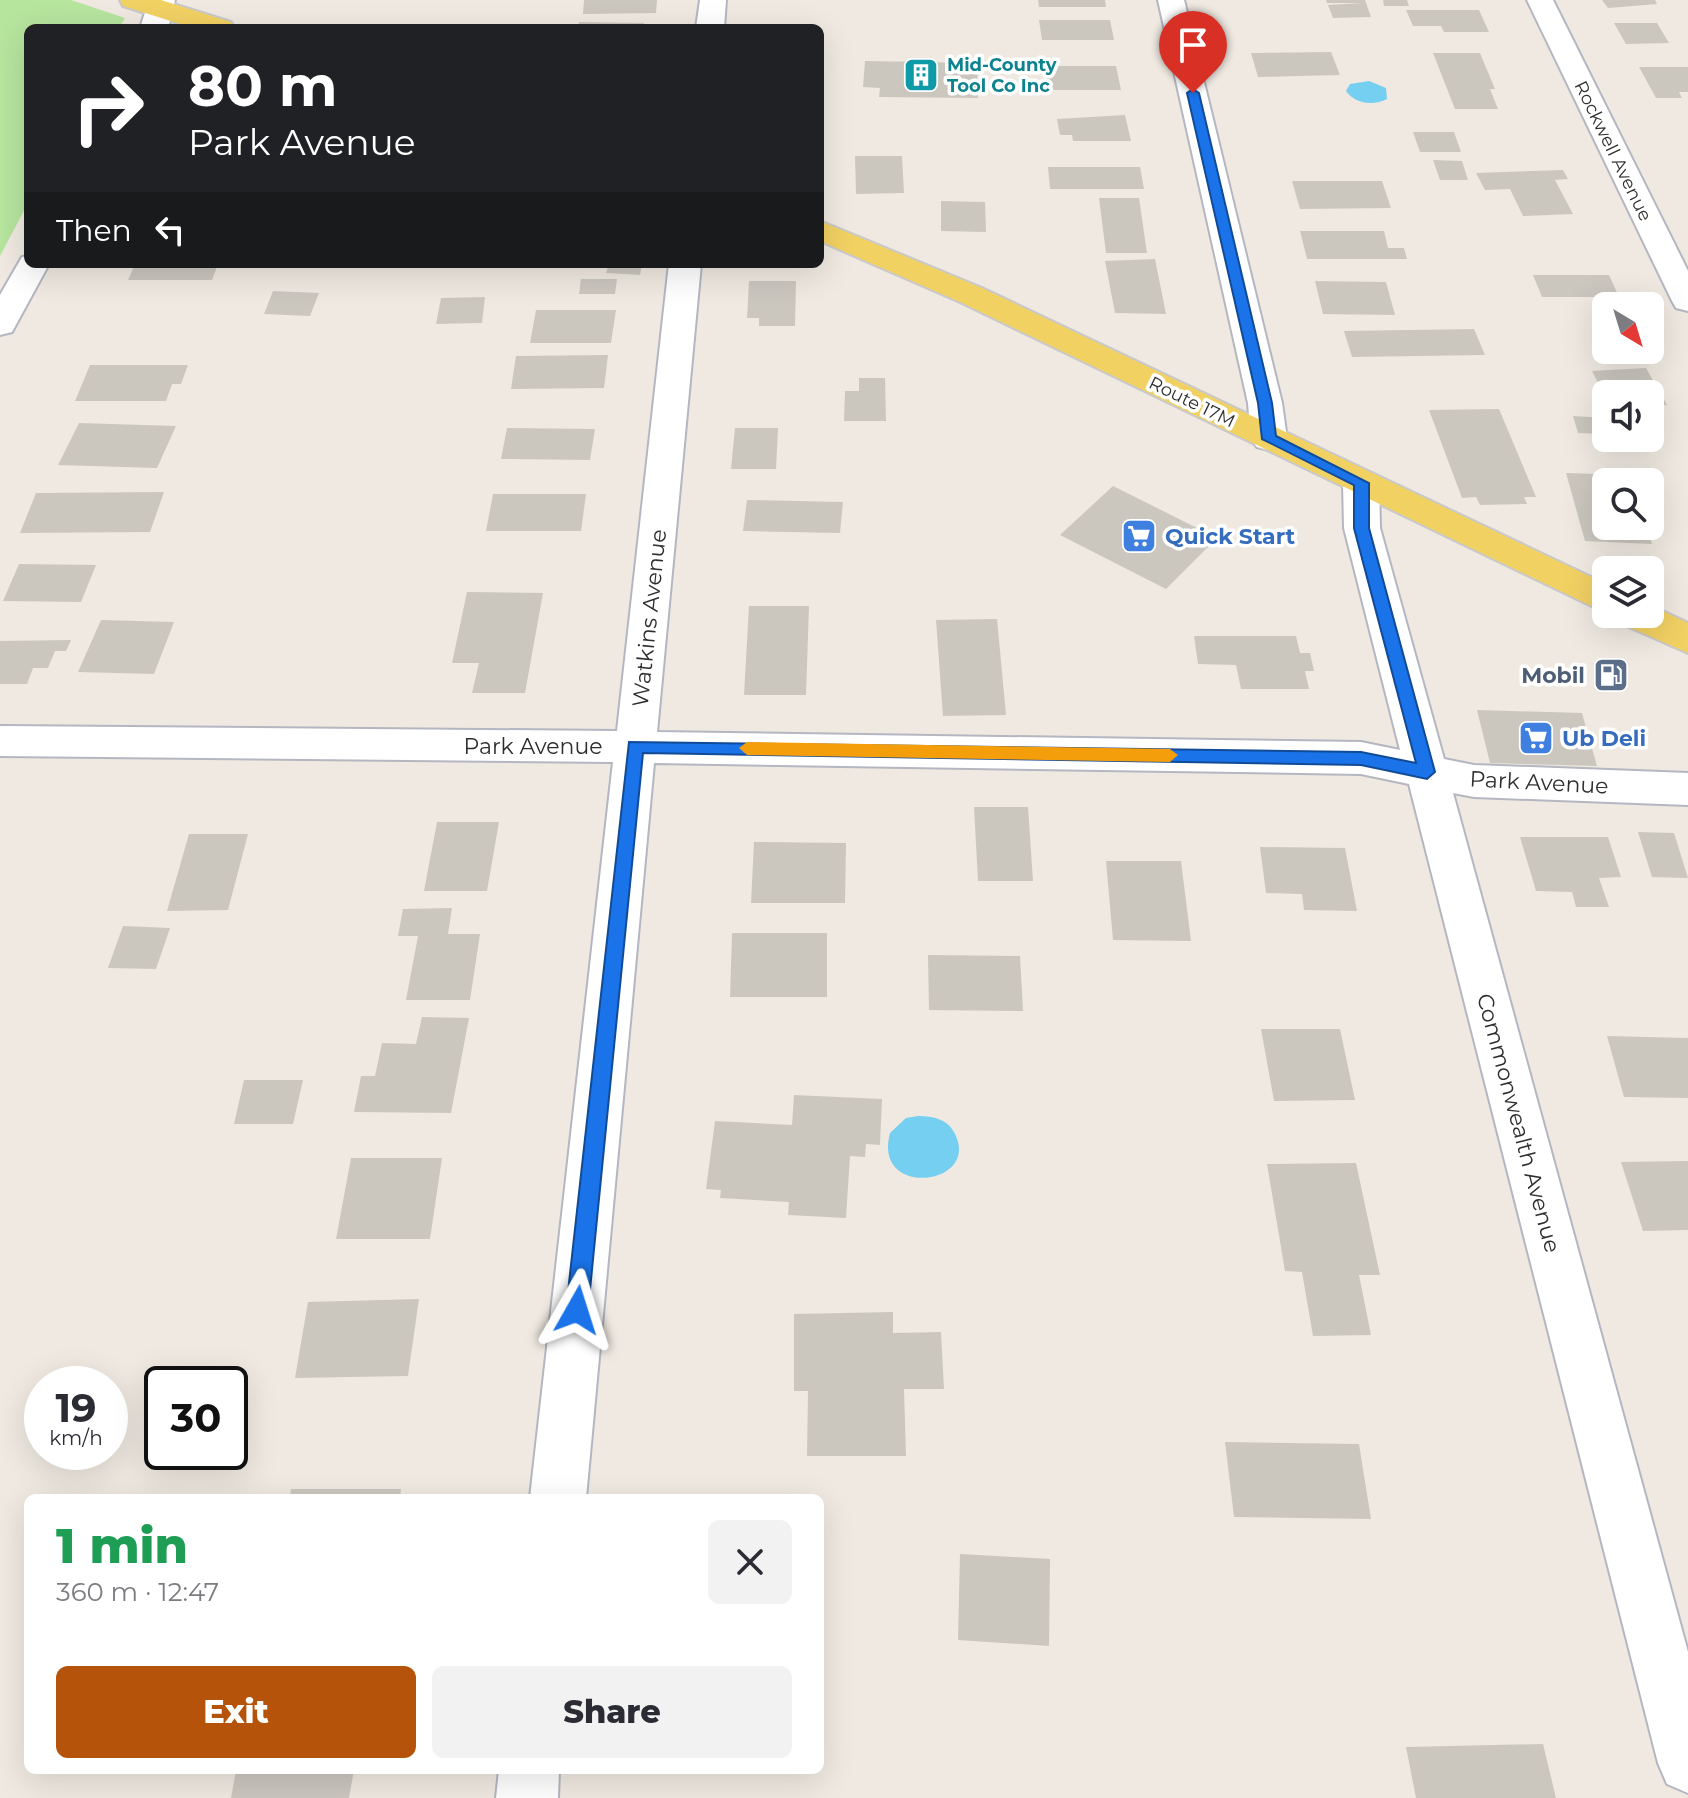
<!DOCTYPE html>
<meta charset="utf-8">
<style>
body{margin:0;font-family:Montserrat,sans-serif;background:#f2f2f3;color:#2b2b33;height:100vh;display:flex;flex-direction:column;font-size:30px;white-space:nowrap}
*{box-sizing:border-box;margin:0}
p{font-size:26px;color:#7c7c81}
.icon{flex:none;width:44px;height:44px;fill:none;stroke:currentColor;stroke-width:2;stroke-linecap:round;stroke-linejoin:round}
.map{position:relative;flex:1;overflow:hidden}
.sheet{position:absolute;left:24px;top:1494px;width:800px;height:280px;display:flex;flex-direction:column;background:#fff;border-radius:12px;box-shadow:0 8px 32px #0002}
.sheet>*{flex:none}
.guide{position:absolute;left:24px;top:24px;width:800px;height:244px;border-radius:12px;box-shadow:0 8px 32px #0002;background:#202124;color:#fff;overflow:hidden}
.needle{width:52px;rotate:142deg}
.fabs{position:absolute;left:1592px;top:292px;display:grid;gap:16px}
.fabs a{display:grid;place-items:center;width:72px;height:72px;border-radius:12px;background:#fff;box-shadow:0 8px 32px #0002;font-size:40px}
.speed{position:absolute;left:24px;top:1366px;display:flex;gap:16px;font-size:40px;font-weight:700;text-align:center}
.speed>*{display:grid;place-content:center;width:104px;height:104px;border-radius:50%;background:#fff;box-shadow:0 8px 32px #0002;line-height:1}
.speed small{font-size:20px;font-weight:400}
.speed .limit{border:4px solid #111;border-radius:12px;background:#fff;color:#111}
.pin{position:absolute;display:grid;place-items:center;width:68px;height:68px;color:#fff;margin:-82px -34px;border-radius:50% 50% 50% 0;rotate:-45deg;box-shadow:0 0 8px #0007}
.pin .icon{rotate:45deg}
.me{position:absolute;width:88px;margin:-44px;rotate:6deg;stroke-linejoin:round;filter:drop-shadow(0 0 6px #0008)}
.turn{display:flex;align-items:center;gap:28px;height:168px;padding:0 32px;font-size:36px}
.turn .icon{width:104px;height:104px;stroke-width:2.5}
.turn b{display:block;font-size:56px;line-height:68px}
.then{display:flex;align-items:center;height:76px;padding:0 32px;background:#0003;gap:16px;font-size:30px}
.round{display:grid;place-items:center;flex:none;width:84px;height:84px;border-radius:12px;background:#f2f2f3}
.headline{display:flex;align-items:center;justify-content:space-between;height:136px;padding:0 32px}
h1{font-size:48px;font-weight:800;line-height:60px;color:#1e9e55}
.primary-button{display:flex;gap:16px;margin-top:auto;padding:16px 32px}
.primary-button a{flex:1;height:92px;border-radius:12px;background:#b45309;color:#fff;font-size:32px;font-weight:800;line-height:92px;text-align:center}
.primary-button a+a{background:#f2f2f3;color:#2b2b33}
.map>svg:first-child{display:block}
.green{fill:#b6e59e}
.water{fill:#75cff0}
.building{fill:#cbc7bf}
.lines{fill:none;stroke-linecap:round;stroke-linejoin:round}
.street-casing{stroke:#b4b7c1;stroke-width:4}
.secondary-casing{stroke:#b4b7c1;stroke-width:4}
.primary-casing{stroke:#c9c9c9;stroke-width:4}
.street{fill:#fff;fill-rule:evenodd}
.secondary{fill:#fff;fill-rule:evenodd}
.primary{fill:#f2d163;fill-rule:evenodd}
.route{fill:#1a73e8;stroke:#114b97;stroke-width:2}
.slow{fill:#f59e0b}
.labels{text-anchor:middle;stroke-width:7;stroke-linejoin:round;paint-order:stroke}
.far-culture-label{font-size:18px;font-weight:bold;fill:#0d838f;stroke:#fff;text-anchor:start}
.far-street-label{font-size:18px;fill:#2e2e2e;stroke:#fff}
.shop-label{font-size:22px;font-weight:bold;fill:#366cbe;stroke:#fff;text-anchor:start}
.street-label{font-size:22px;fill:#2e2e2e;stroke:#fff}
.service-label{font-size:22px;font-weight:bold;fill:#4e5e75;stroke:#fff;text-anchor:end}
</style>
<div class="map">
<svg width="1688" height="1798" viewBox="0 0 1688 1798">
<rect width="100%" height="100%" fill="#efe9e1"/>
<!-- green -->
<path class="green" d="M0,0H71L125,18L119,28H28V203L0,256Z"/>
<!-- water -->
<g class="water">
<path d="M1369,81L1386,88L1387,99C1373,106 1355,104 1346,91L1350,84Z"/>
<path d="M918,1116C933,1116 948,1119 955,1134C981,1186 872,1199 890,1133L906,1118Z"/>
</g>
<!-- building -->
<g class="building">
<path d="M584,0H657L656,13L583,14Z"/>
<path d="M1038,0H1105L1106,7H1039Z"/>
<path d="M1326,0H1365L1371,17L1333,18L1328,5L1362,3H1327Z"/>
<path d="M1383,0H1407L1409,6H1384Z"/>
<path d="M1602,0H1655L1657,4L1608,8Z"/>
<path d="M1406,10H1479L1489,32H1444L1441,26H1413Z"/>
<path d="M1039,20H1110L1114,40H1042Z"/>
<path d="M579,22L644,23L643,28H578Z"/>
<path d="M1614,23H1657L1669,43L1626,44Z"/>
<path d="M1331,52L1340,75L1258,77L1251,53Z"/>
<path d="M1433,53H1480L1495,89H1490L1498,109H1455Z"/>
<path d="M865,61L977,63L978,98L879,97L880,88L863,87Z"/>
<path d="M1044,66H1116L1121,90H1048Z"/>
<path d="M1639,67H1688V92H1679L1682,98H1656Z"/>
<path d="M1125,115L1131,141H1073L1072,135H1060L1057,119Z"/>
<path d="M1413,132H1454L1461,152H1420Z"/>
<path d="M855,156H902L904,193L856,194Z"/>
<path d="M1433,160L1462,161L1468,180H1440Z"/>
<path d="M1048,167H1140L1144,189H1050Z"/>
<path d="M1563,170L1568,179L1555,180L1573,214L1523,216L1510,189L1485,190L1476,173Z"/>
<path d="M1292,181H1382L1391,208L1300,209Z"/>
<path d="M1099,198H1139L1147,253H1106Z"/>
<path d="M941,201L985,202L986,232L941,231Z"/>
<path d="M1300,231H1384L1388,248H1404L1407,259H1307Z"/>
<path d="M1155,259L1166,314L1115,313L1105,261Z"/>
<path d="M135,264H218L212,280H128Z"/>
<path d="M609,264H642L640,275L606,273Z"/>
<path d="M1533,275H1609L1619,297H1542Z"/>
<path d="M581,279H617L615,294H579Z"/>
<path d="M749,281H796L795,326H759V318H747Z"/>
<path d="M1315,281L1386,282L1395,315L1323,314Z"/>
<path d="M273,291L319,293L310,316L264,314Z"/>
<path d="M485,297L482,323L436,324L441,298Z"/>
<path d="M536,310H616L611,343H530Z"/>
<path d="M1474,329L1485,355L1352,357L1344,331Z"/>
<path d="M608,355L604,388L511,389L516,356Z"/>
<path d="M90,365H188L181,384H172L166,401H75Z"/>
<path d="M1646,368L1667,405H1650V394H1606V398L1592,371Z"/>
<path d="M859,378H885L886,421H844L845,391H859Z"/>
<path d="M1499,409L1536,497H1524L1527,504L1480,505L1476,497L1462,498L1429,410Z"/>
<path d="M1573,416L1606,418V434L1578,433Z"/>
<path d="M79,423L176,426L157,468L58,465Z"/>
<path d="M507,428L595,429L590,460L501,459Z"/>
<path d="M735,428H778L776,469H731Z"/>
<path d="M1566,473L1629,475L1631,482H1606V526H1646L1652,544L1585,541Z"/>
<path d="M1113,486L1217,538L1166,589L1060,535Z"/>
<path d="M164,492L150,532L20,533L36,493Z"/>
<path d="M493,494H586L581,531H486Z"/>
<path d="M747,500L843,502L840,533L743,531Z"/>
<path d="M19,564L96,565L81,602L3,601Z"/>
<path d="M467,592L543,593L525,693H472L479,663H452Z"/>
<path d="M749,606H809L806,695H744Z"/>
<path d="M997,619L1006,715L943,716L936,620Z"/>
<path d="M101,620L174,622L154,674L78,672Z"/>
<path d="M1194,636H1296L1300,653H1310L1314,671H1305L1309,689H1241L1236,665L1198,664Z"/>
<path d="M71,640L66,651H55L48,668H33L27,684H0V641Z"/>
<path d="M1477,710L1582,713L1597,766L1490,763Z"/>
<path d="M974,807H1028L1033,881H978Z"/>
<path d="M437,822H499L487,891H424Z"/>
<path d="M1638,832L1674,833L1688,878L1652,877Z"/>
<path d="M189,834H248L228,910L167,911Z"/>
<path d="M1520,837H1608L1621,877L1599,878L1609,907H1576L1572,892L1536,891Z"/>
<path d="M754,842L846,843L845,903H751Z"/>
<path d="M1260,847L1345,848L1357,911L1304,910L1302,894L1266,893Z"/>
<path d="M1106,861H1181L1191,941L1113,940Z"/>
<path d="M452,908L448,934H480L470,1000H406L418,936H398L403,909Z"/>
<path d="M123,926L170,928L156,969L108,968Z"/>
<path d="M732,933H827V997H730Z"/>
<path d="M928,955L1020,956L1023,1011L929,1010Z"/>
<path d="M422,1017L469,1018L451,1113L354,1112L361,1076H375L382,1043L416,1044Z"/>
<path d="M1261,1029H1340L1355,1100L1274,1101Z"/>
<path d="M1607,1036L1688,1038V1098L1624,1097Z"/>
<path d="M244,1080H303L293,1124H234Z"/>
<path d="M794,1095L882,1099L880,1145L866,1144L865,1157L850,1156L846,1218L788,1215L789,1202L720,1198L721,1190L706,1189L715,1121L792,1125Z"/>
<path d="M351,1158H442L430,1239H336Z"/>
<path d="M1688,1161V1230L1643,1231L1621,1162Z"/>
<path d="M1356,1163L1380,1275H1359L1371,1335L1313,1336L1302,1272L1285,1271L1267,1164Z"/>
<path d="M419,1299L408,1376L295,1378L308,1302Z"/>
<path d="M893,1312V1333L941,1332L944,1389H904L906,1456H807L808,1391H794V1314Z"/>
<path d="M1225,1442L1359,1444L1371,1519L1234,1517Z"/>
<path d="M291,1489H401L400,1498H290Z"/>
<path d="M960,1554L1050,1559L1049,1646L958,1640Z"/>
<path d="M1543,1744L1556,1798H1416L1406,1747Z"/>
<path d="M236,1770H354L349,1798H231Z"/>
</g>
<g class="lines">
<!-- street casing -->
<g class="street-casing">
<g id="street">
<path d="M700,0H726L724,28H696Z"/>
<path d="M1158,0H1184L1282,403L1287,439L1281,447L1269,450L1257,447L1251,439L1248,403Z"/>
<path d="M1527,0H1553L1688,271V311L1676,308L1672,301Z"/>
<path d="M669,264H701L657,732L1361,742L1400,750L1344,528L1343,483L1348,475L1361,471L1374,475L1379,483L1380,528L1444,759L1474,765L1688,773V805L1474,797L1453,793L1688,1652V1793L1667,1784L1658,1763L1409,784L1361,774L654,763L586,1498H530L613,762L0,756V726L617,731Z"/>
<path d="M499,1770H559L558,1798H496Z"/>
</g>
</g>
<!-- secondary casing -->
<g class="secondary-casing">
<g id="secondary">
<path d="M149,0H175L168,28H140Z"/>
<path d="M28,256V264H49L12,332L0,335V295L22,257Z"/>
</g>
</g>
<!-- primary casing -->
<g class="primary-casing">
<g id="primary">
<path d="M120,0H161L231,22L235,28H193L123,6Z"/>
<path d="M820,221L982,288L1606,584V613L960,302L820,241Z"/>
<path d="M1650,605L1688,623V653L1622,624L1617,614H1650Z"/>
</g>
</g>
<!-- street -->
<use href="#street" class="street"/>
<!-- secondary -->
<use href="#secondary" class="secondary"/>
<!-- primary -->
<use href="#primary" class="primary"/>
</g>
<!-- route -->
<path class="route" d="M1193,89L1199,93L1272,403L1276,436L1369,483V528L1435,772L1427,779L1361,765L643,753L588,1310L585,1317L577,1320L569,1317L566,1310L629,742L1361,752L1416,763L1354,528V485L1262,439L1258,403L1187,93Z"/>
<!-- slow -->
<path class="slow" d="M747,742L1170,749L1178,755L1170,762L747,755L739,748Z"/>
<!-- icons -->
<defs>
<g id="building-square" transform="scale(1.8)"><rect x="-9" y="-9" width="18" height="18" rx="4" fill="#0f9aa8" stroke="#fff"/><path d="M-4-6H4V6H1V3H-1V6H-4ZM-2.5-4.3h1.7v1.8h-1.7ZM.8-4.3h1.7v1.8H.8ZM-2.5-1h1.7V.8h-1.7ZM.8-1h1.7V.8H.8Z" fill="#fff"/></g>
<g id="supermarket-square" transform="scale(1.8)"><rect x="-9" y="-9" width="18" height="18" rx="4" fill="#3f7fe0" stroke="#fff"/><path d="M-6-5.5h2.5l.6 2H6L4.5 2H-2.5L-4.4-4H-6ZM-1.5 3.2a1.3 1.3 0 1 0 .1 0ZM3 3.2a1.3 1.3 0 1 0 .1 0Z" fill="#fff"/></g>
<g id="fuel-square" transform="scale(1.8)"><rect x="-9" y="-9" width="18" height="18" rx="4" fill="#5c6f8a" stroke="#fff"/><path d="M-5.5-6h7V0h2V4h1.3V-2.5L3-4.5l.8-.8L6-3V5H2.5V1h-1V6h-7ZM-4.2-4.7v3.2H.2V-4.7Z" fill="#fff"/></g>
</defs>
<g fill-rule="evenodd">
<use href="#building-square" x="921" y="75"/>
<use href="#supermarket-square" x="1139" y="536"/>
<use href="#fuel-square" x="1611" y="675"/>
<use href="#supermarket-square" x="1536" y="738"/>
</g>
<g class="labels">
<!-- far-culture labels -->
<g class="far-culture-label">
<text x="947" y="71">Mid-County<tspan x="947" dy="21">Tool Co Inc</tspan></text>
</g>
<!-- far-street labels -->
<g class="far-street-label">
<text transform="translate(1613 151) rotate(64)" y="6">Rockwell Avenue</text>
<text transform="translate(1192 402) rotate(26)" y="6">Route 17M</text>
</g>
<!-- shop labels -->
<g class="shop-label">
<text x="1165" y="544">Quick Start</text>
<text x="1562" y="746">Ub Deli</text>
</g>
<!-- street labels -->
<g class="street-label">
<text transform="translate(649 618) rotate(-84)" y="8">Watkins Avenue</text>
<text x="533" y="754">Park Avenue</text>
<text transform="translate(1539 782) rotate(3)" y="8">Park Avenue</text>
<text transform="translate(1519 1123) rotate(75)" y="8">Commonwealth Avenue</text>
</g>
<!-- service labels -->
<g class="service-label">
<text x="1585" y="683">Mobil</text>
</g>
</g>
</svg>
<div class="fabs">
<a><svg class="needle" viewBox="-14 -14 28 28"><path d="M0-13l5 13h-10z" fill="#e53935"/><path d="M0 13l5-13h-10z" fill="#7c7c81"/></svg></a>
<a><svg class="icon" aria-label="sound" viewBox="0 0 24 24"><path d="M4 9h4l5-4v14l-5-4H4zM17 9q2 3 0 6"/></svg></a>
<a><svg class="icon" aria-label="search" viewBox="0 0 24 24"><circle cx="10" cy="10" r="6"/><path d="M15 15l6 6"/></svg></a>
<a><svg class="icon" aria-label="layers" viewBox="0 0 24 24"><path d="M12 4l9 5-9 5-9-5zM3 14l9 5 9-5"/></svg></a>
</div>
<div class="speed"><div>19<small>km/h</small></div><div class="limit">30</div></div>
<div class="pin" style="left:1193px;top:93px;background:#d93025"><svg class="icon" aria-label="arrive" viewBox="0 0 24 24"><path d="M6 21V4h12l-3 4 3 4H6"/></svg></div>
<svg class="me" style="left:577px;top:1310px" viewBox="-20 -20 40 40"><path d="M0-17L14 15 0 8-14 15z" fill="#1a73e8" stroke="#fff" stroke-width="4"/></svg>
<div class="guide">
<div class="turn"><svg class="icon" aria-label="right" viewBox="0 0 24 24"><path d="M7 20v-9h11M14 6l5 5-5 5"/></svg><div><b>80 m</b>Park Avenue</div></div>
<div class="then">Then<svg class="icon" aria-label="left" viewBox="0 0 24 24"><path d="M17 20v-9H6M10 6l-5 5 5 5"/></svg></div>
</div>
<section class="sheet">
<div class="headline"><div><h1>1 min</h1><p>360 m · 12:47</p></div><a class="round"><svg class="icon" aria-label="close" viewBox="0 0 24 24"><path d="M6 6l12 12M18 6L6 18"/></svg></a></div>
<div class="primary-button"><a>Exit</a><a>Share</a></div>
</section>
</div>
